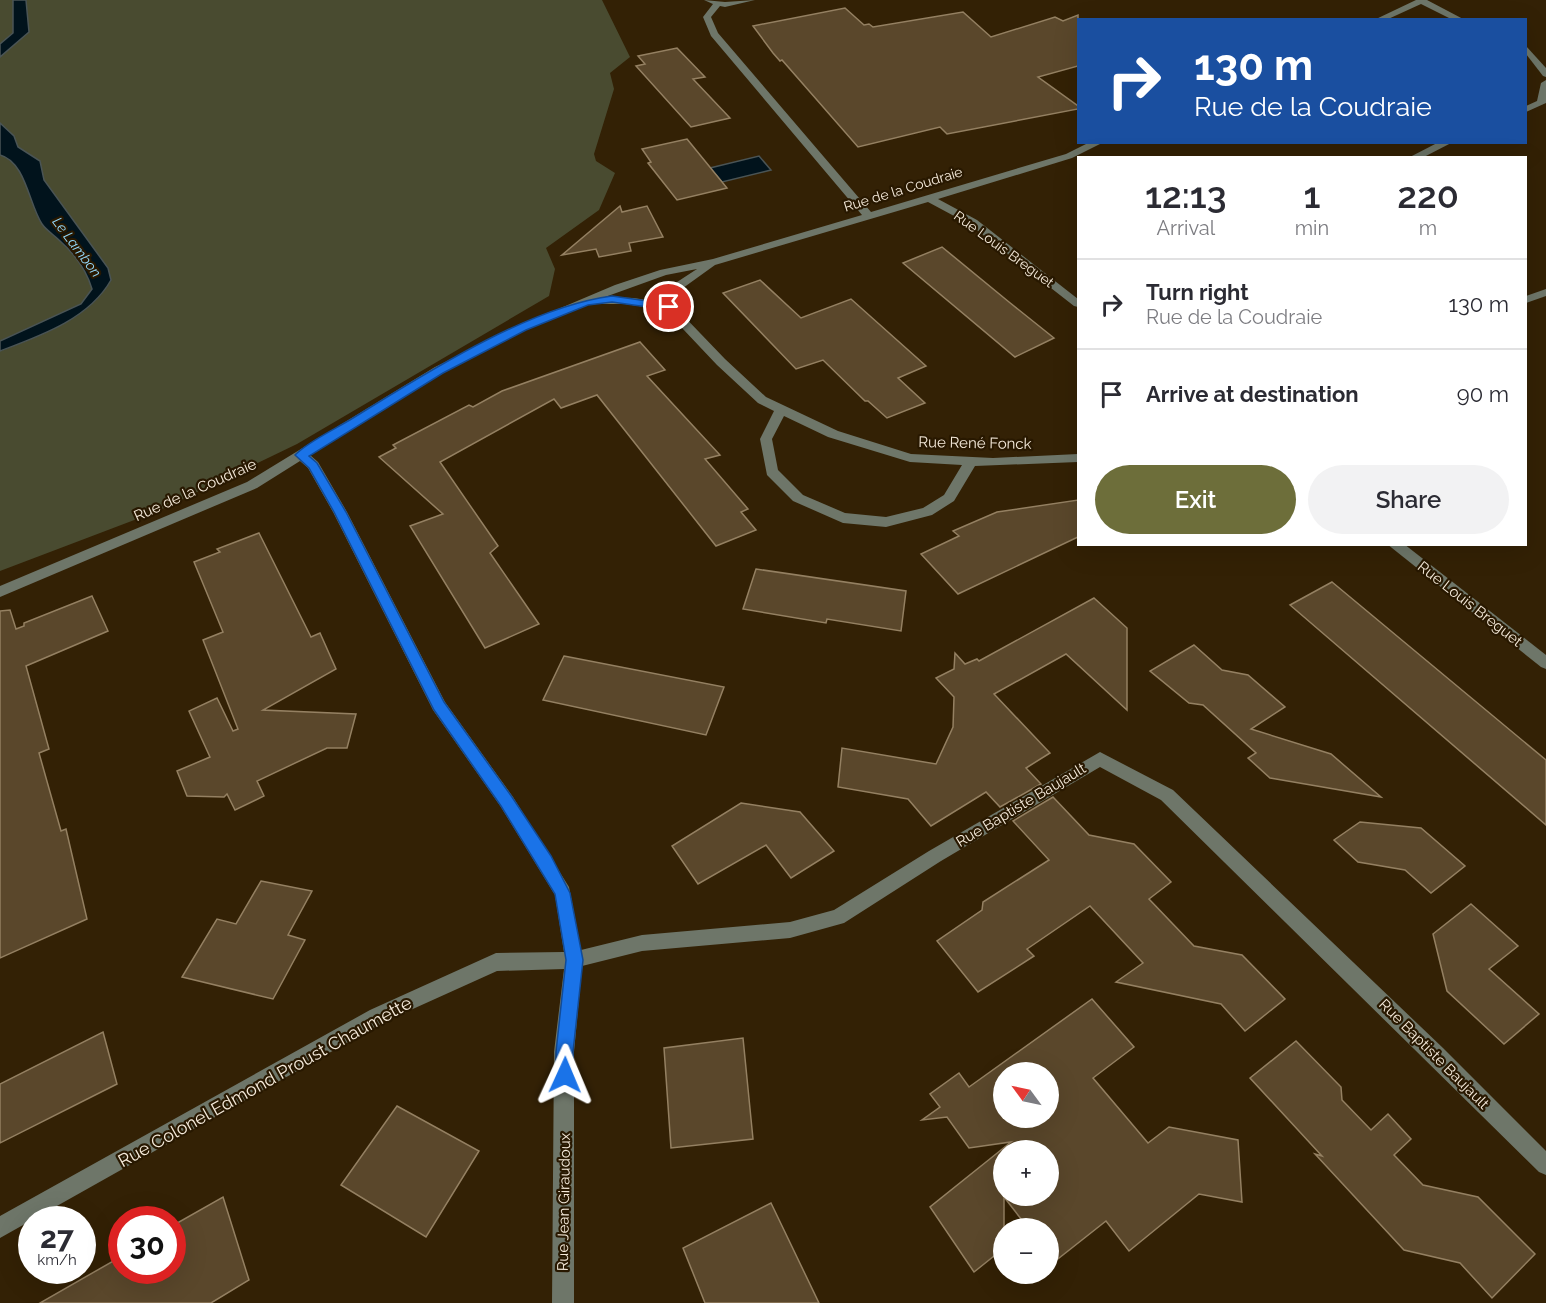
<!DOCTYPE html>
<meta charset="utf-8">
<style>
body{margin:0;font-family:Raleway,sans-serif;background:#f2f2f3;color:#2b2b33;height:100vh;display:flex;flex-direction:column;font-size:22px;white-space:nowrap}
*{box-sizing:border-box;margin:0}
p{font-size:20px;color:#7c7c81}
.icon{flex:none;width:33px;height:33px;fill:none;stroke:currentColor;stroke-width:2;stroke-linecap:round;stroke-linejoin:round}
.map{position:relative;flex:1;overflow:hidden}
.panel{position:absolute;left:1077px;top:156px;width:450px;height:390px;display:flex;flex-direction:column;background:#fff;border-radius:0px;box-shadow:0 6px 24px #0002}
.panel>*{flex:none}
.banner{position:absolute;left:1077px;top:18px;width:450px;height:126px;border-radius:0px;box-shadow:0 6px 24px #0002;background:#1a4fa0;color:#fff;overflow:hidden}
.needle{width:39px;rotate:303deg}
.fabs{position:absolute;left:993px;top:1062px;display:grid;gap:12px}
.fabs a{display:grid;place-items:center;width:66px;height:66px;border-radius:50%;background:#fff;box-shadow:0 6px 24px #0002;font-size:30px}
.speed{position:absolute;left:18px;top:1206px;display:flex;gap:12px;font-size:30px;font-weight:700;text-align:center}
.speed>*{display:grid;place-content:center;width:78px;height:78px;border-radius:50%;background:#fff;box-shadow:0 6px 24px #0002;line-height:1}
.speed small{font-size:15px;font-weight:400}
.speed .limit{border:9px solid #d22;background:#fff;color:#111}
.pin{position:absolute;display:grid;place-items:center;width:51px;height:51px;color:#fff;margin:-26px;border:3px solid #fff;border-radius:50%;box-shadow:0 2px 6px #0007}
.me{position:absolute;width:66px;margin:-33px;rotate:1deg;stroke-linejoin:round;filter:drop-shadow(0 0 4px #0008)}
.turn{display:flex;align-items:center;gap:21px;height:126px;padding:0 18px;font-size:27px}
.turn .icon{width:78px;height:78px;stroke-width:2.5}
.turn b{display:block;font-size:42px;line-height:51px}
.eta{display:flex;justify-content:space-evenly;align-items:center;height:102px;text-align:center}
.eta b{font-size:36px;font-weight:600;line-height:42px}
.cta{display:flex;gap:12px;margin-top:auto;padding:12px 18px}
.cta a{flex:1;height:69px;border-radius:36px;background:#6d6e3a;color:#fff;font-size:24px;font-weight:600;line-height:69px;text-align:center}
.cta a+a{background:#f2f2f3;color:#2b2b33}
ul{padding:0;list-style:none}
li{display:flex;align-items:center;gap:18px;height:90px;padding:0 18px;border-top:2px solid #e1e1e2}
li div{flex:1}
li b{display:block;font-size:22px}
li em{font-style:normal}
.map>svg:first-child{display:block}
.green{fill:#494b30}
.water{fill:#01131c;stroke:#4a5455;stroke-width:1.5}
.building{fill:#5a472b;stroke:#948062;stroke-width:1.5;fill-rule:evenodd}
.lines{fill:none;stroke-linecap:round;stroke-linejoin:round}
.minor{fill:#6e7669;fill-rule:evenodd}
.route{fill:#1a73e8;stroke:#114b97;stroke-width:1.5}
.labels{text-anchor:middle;stroke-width:4.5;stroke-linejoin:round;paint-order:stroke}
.far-street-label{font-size:14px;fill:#f6ebdb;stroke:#281800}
.far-water-label{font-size:14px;font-style:italic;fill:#95dafc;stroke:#281800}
.street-label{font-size:15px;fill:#f6ebdb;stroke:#281800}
.near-street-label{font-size:18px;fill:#f6ebdb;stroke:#281800}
</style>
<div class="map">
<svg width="1546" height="1303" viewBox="0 0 1546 1303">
<rect width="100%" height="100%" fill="#332105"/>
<!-- green -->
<g class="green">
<path d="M0,0H13V33L0,44Z"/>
<path d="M26,0H602L630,57L610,73L614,89L594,154L596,161L615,173L599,210L546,248L555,269L549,296L297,444L158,511L0,571V351C40,336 89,319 111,280L108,268L44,180L40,161L18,147L14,136L0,123V57L29,32Z"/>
<path d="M0,155C26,162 29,205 42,224C46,230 54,235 59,240C75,254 85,269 92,289L81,304L0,341Z"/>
</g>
<!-- water -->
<g class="water">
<path d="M13,0H26L29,32L0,57V44L13,33Z"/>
<path d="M0,123L14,136L18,147L40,161L44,180L108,268L111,280C89,319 40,336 0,351V341L81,304L92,289C86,269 75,254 59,240C54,235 46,230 42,224C29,205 26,162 0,155Z"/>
<path d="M759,156L771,170L722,182L710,168Z"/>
</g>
<!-- building -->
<g class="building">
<path d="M845,8L864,25L869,24L873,27L963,12L991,37L1055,17L1063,21L1078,15V66L1038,77L1078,106V109L947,134L940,127L858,147L782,60L780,61L773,53L753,26Z"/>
<path d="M677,48L705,77L693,79L730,118L691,127L636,66L645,64L638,56Z"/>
<path d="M687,139L727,188L677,200L648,163L651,162L642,149Z"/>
<path d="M620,206L622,212L647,206L663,237L629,243L631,251L599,257L596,249L562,255Z"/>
<path d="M942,247L1009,302L1054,338L1015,357L903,263Z"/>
<path d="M760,280L801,318L851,299L926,366L898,378L925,403L887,418L868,401H865L823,360L796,369L723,293Z"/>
<path d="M640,342L665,370L647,376L720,455L705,459L748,509L741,512L756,530L716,546L597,395L561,408L554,399L440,462L498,546L490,553L539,624L485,648L410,526L443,514L379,457L396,448L393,445L469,405L473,407L502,391Z"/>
<path d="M1078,500V537L958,594L921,554L959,536L953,531L997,512Z"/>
<path d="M259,533L311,637L320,633L336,669L263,710L356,714L347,748H327L257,781L264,796L235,810L227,794L224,797L187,796L177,771L210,757L189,711L217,698L233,731L238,729L203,640L223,632L194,562L220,552L217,549Z"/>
<path d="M756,569L906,591L901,631L827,619L826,623L743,609Z"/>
<path d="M1332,582L1546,760V825L1290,605Z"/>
<path d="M92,596L108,631L26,666L49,749L39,753L61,831L66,829L87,919L0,958V611L10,610L16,629L24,626V623Z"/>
<path d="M1094,598L1127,628V710L1066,654L994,694L1050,753L1026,768L1041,784L1000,807L986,792L931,826L908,799L838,787L842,748L936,764L953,727L954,697L936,678L954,669L955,653L965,664L977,659L979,661Z"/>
<path d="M1194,645L1222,670L1248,675L1285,707L1251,729L1331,754L1381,797L1270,778L1248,758L1256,753L1203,705L1189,703L1150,671Z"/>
<path d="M564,656L724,687L706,735L543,700Z"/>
<path d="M1053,797L1089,835L1134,844L1171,882L1149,899L1194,946L1242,955L1285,999L1245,1031L1221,1004L1116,982L1143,963L1090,906L1027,949L1034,956L978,992L937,941L982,910L983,902L1049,860L1013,821Z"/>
<path d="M741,803L800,812L834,851L791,878L766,845L698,884L672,846Z"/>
<path d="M1360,822L1421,828L1465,866L1431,893L1405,870L1358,862L1334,840Z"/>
<path d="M261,881L312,891L288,935L305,940L273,999L182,977L217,919L236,924Z"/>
<path d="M1471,904L1518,946L1489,969L1539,1014L1504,1044L1447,991L1433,934Z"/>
<path d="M1092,999L1134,1047L1093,1078L1148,1143L1169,1127L1238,1140L1242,1202L1199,1194L1129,1251L1106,1221L1054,1262L1048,1255V1228H1028L1004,1197V1248L974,1272L930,1207L1011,1142L969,1148L947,1117L922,1120L940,1107L930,1094L959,1073L969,1087ZM1004,1072H1048V1118H1004ZM1004,1150H1048V1196H1004Z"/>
<path d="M103,1032L117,1084L0,1143V1084Z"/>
<path d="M743,1038L753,1139L671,1148L664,1048Z"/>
<path d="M1296,1041L1341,1087L1342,1100L1371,1130L1388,1114L1411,1139L1394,1155L1423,1185L1478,1197L1535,1254L1492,1298L1460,1263L1404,1250L1315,1154L1322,1156L1250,1078Z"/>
<path d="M397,1106L479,1151L426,1237L341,1185Z"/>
<path d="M223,1197L249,1280L211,1303H40L122,1256V1270H172V1226Z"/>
<path d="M771,1203L819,1303H705L683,1248Z"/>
</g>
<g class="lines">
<!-- minor -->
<g class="minor">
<path d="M704,0L725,2L755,0L725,7L720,6L711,17L718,33L871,212L1066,154L1090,142H1104L1072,158L938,199L977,220L1078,299V307L1074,306L969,224L928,202L715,265L683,288L675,307L725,359L766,397L838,431L911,454L993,458L1078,454V462L975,466L954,501L932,515L886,527L843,523L793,501L767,475L760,439L774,411L758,403L717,365L665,310L625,304H598L593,302L526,330L443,373L310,455L318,462L347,512L445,702L513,797L569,887L581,950L642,935L790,922L834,910L929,851L1100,752L1173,790L1443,1048L1546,1151V1175L1539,1172L1161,800L1100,767L941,861L844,923L790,938L642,951L582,966L574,1052V1303H552L554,1052L564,969L497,971L384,1022L0,1238V1216L370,1010L496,953L564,952L555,895L501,807L433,710L333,512L308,468L300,461L257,488L0,597V586L247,482L435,367L518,326L615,285L660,270L713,259L862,215L711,36L703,17L713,4ZM697,269L674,284L665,303L634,298L605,297L666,275ZM784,416L828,437L910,462L962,465L944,495L923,508L886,517L845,513L803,495L778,470L772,439Z"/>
<path d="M1416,0H1427L1465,20H1453L1421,4L1386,20H1374Z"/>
<path d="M1526,46L1546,68V77L1543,76L1526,54Z"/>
<path d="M1546,80V103L1526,112V106L1537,101L1541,83Z"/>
<path d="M1439,142H1453L1422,158H1408Z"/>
<path d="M1546,289V296L1526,303V296Z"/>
<path d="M1387,544H1404L1546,655V669L1541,667Z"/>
</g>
</g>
<!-- route -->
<path class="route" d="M612,296L669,304L674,307L669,310L612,302L588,305L526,330L443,373L309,456L317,463L346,512L444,702L512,797L551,856L570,893L583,960L573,1052L574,1075L571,1081L565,1084L559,1081L556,1075V1052L566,960L555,894L501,806L434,710L334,512L309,468L295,455C307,442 337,428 353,418C426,373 528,307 612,296Z"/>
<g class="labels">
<!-- far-street labels -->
<g class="far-street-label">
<text transform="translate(903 189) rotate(-17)" y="5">Rue de la Coudraie</text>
<text transform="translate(1004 249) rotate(36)" y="5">Rue Louis Breguet</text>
</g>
<!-- far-water labels -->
<g class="far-water-label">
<text transform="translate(77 247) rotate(53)" y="5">Le Lambon</text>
</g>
<!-- street labels -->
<g class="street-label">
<text transform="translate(975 443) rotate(1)" y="5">Rue René Fonck</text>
<text transform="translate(195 490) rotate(-24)" y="5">Rue de la Coudraie</text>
<text transform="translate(1470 604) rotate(38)" y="5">Rue Louis Breguet</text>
<text transform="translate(1021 805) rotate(-31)" y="5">Rue Baptiste Baujault</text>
<text transform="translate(1434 1054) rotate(45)" y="5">Rue Baptiste Baujault</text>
<text transform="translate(564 1202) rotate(-89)" y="5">Rue Jean Giraudoux</text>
</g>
<!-- near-street labels -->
<g class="near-street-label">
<text transform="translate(265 1082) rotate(-29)" y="6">Rue Colonel Edmond Proust Chaumette</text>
</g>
</g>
</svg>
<div class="fabs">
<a><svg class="needle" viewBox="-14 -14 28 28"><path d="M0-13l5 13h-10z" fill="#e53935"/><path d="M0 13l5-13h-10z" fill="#7c7c81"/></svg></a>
<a>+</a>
<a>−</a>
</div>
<div class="speed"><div>27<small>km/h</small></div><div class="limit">30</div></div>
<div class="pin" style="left:669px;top:307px;background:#d93025"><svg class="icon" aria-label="arrive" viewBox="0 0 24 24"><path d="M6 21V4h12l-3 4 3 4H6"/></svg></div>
<svg class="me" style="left:565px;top:1075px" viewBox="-20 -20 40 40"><path d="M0-17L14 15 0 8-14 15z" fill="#1a73e8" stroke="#fff" stroke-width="4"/></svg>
<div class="banner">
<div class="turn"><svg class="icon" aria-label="right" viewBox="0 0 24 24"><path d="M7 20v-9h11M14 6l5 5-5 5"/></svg><div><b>130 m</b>Rue de la Coudraie</div></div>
</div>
<section class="panel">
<div class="eta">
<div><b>12:13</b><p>Arrival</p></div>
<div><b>1</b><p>min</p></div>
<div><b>220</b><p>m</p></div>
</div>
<ul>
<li><svg class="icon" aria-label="right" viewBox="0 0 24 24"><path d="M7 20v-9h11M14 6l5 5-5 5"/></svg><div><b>Turn right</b><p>Rue de la Coudraie</p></div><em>130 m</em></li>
<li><svg class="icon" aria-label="arrive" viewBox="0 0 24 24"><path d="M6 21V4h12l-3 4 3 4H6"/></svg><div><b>Arrive at destination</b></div><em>90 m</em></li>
</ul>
<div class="cta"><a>Exit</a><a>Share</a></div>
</section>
</div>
